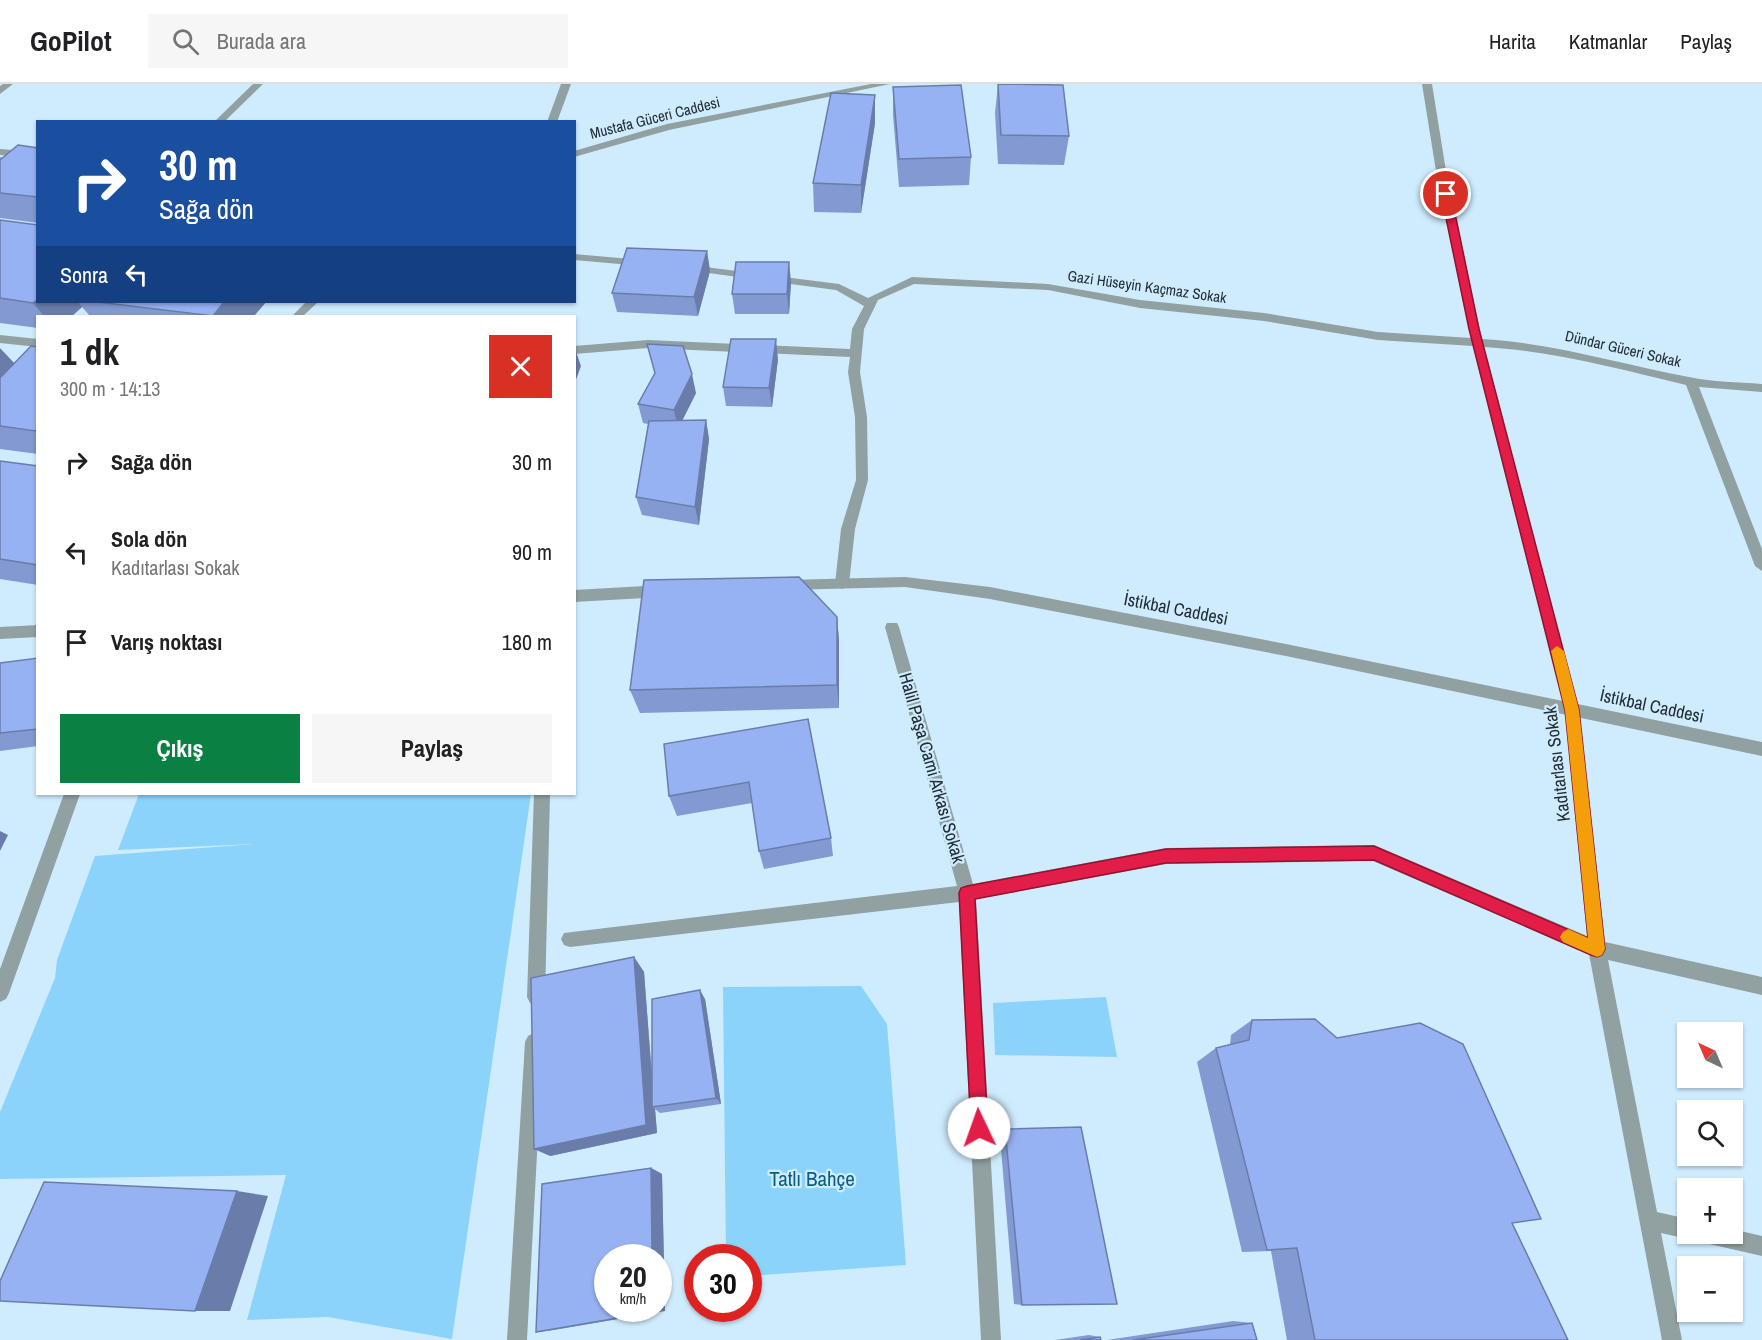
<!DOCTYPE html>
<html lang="tr">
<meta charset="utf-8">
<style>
body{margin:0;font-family:"Archivo Narrow",sans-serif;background:#f6f6f6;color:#202124;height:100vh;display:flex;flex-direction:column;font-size:22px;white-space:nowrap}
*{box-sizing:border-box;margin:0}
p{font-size:20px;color:#757577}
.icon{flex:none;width:33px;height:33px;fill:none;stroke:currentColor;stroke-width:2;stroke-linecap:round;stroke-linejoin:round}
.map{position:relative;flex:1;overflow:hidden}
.side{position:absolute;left:36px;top:231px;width:540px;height:480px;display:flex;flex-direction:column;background:#fff;border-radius:0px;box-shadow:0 2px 4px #0004}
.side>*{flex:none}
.hud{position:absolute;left:36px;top:36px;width:540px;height:183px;border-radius:0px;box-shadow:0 2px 4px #0004;background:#1a4fa0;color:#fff;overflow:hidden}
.needle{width:39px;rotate:316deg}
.buttons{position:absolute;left:1677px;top:938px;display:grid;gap:12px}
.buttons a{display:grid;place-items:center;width:66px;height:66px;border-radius:0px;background:#fff;box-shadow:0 2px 4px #0004;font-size:30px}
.speed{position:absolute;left:594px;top:1160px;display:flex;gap:12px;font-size:30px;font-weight:700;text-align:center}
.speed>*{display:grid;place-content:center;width:78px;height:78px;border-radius:50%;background:#fff;box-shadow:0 2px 4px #0004;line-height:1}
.speed small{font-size:15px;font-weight:400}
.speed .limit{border:9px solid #d22;background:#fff;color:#111}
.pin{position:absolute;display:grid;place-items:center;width:51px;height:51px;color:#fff;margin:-26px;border:3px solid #fff;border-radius:50%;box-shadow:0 2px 6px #0007}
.me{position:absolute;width:66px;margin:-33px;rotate:357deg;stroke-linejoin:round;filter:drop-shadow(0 0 4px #0008)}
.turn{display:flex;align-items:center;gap:21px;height:126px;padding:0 24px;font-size:27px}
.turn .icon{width:78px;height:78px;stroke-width:2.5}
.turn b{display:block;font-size:42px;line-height:51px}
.then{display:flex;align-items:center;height:57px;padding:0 24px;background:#0003;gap:12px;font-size:22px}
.round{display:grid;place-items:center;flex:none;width:63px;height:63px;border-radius:0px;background:#f6f6f6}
.head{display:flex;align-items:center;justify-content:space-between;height:102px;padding:0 24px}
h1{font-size:36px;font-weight:700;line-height:45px}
.button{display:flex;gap:12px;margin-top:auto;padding:12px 24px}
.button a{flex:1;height:69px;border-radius:0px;background:#0b8043;color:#fff;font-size:24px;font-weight:700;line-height:69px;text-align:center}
.button a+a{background:#f6f6f6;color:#202124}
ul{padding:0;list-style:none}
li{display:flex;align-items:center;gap:18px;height:90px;padding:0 24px}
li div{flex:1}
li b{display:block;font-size:22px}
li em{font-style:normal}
header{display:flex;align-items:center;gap:36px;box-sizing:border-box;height:84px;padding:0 30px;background:#fff;border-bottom:2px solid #e0e0e0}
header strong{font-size:28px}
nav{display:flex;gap:33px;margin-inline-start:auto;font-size:21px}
.search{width:420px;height:54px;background:#f6f6f6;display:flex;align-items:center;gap:15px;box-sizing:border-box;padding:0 21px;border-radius:0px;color:#757577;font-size:22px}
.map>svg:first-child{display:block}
.green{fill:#8bd3fb}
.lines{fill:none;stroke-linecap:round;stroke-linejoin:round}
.minor{fill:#91a0a1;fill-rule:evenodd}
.tertiary{fill:#91a0a1;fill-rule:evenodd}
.wall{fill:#8299d1}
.shaded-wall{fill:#6a7daa}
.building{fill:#97b2f3;stroke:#6a7daa;stroke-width:1.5}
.route{fill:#e11d48;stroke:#92132f;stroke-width:1.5}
.slow{fill:#f59e0b}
.labels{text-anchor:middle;stroke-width:4.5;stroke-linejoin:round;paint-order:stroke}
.far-street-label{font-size:15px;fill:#222d34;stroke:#cfecfe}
.street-label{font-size:18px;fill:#222d34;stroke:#cfecfe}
.near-park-label{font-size:21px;fill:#095e81;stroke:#cfecfe}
</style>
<header>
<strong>GoPilot</strong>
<div class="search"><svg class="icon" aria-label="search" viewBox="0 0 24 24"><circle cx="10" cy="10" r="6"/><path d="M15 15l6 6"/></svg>Burada ara</div>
<nav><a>Harita</a><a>Katmanlar</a><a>Paylaş</a></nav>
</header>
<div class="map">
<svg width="1762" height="1256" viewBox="0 0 1762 1256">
<rect width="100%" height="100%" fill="#cfecfe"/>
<!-- green -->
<g class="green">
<path d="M139,710H531L452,1255L328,1233L247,1236L286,1091L0,1095V1028L55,894L57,876L95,772L254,760L118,766Z"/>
<path d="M861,902L887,940L906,1181L749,1192L748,1173H726L723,903Z"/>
<path d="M1106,913L1117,973L995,971L993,919Z"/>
</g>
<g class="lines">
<!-- minor -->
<g class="minor">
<path d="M3,0H13L0,10V2Z"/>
<path d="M253,0H263L224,38H214Z"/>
<path d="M871,0H890L669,46L574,73V67L667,40Z"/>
<path d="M1422,0H1432L1446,87L1482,255C1553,259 1620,280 1689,293C1713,298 1738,298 1762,300V308L1699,303L1762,465V487L1755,482L1686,301C1619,285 1553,267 1484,263L1579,626L1605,858L1762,893V911L1608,876L1657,1128L1688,1135V1149H1732V1145L1762,1152V1172L1705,1159L1698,1156L1696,1150L1688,1155L1661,1149L1682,1256H1662L1589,870L1373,777L1166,780L976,815L1001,1256H981L959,818L570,863L564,861L561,855L564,849L957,802L885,543L887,539H897L899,543L973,800L1166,764L1374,761L1587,852L1565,626L1473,262L1378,256L1264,237L1140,224L1048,206L914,200L878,216L864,245L860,288L867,333L868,396L855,445L849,500L842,505L835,500L841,445L856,396L855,333L848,288L850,273L648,264L574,270V262L648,256L850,265L852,245L864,222L836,206L686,186L685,184L690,181L839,200L868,214L912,193L1048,200L1140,216L1264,229L1378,248L1471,254L1436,87Z"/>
<path d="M0,65L38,68V74L0,71Z"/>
<path d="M574,170L642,176L647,179L642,182L574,176Z"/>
<path d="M0,251L38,255V263L0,259Z"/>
<path d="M64,710H80L9,909L6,915L0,918V885Z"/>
<path d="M534,710H550L545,913L542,919L536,922L530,919L527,913Z"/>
<path d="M534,949L540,952L543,958L527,1256H507L525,958L528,952Z"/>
</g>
<!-- tertiary -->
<g class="tertiary">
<path d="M561,0H571L557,38H547Z"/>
<path d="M306,218H318L303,232H292Z"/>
<path d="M905,493L990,503L1286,560L1762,658V672L1286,572L990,515L905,503L785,506L778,501L785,496Z"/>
<path d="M663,501L670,507L663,513L574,518V506Z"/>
<path d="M38,541V553L0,555V543Z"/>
</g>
</g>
<!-- wall -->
<g class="wall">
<path d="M998,0L1069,52L1064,81L998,80L995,29Z"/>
<path d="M893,3L971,73L969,101L899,103L893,31Z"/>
<path d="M875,11V39L861,129L814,128L813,99Z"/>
<path d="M38,64V139L0,134V73L3,74Z"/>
<path d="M0,136L38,218H266L254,232H90L82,223L72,232H38V244L0,239Z"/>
<path d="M707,167L710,187L698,232L617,228L612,209Z"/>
<path d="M791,198L789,230H735L732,210Z"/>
<path d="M38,263V370L0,365V265L14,280Z"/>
<path d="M778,275L772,323L726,322L723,303Z"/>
<path d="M696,309L682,337L706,336L709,355L699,441L642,431L636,413L648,340L643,339L638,320Z"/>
<path d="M0,377L38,382V501L0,495Z"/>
<path d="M837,533L839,557V624L640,629L630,606Z"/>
<path d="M38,574V662L0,667V579Z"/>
<path d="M808,635L831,754L833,772L764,785L759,767L752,719L677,732L669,712Z"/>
<path d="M634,873L644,888L652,991L705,915L721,1020L660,1029L655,1025L657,1049L550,1072Z"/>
<path d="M1252,936L1512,1139L1568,1256H1287L1271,1167L1242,1168L1197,978L1216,964L1230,961L1231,951Z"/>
<path d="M1005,1045L1022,1221L1014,1220L1000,1053Z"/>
<path d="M651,1084L662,1090L665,1227L554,1246L536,1248Z"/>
<path d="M1233,1237L1252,1239L1257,1256H1107Z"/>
<path d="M1089,1251L1100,1253L1101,1256H1055Z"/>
</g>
<!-- shaded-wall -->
<g class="shaded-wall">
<path d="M875,11V39L861,129V101Z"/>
<path d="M707,167L710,187L698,232L694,213Z"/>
<path d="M789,178L791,198L789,230L787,210Z"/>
<path d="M38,215V218H78L82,223L72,232H44L33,219Z"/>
<path d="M224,218H266L254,232H213Z"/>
<path d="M776,255L778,275L772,323L769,304Z"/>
<path d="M574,262L581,282L574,301Z"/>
<path d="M0,264L17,282L0,301Z"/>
<path d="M692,290L696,309L678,345L674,326Z"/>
<path d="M706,336L709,355L699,441L695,423Z"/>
<path d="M837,533L839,557V624L837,601Z"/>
<path d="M0,747L8,751L0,767Z"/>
<path d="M634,873L644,888L654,1022L652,1023L655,1025L657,1049L550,1072L534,1065Z"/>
<path d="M700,906L705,915L721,1020L716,1014Z"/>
<path d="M651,1084L662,1090L665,1227L653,1228V1224H658V1173H652Z"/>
<path d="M237,1107L268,1112L230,1227H195Z"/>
</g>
<!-- building -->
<g class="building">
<path d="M998,0L1063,1L1069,52L1001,51Z"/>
<path d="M961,1L971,73L899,75L893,3Z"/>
<path d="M831,9L875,11L861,101L813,99Z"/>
<path d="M18,61L38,64V113L0,109V76Z"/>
<path d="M0,136L38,141V215L33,219L0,214Z"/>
<path d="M627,164L707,167L694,213L612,209Z"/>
<path d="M736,178H789L787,210H732Z"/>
<path d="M98,218H224L213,232Z"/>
<path d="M731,255H776L769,304L723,303Z"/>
<path d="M647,260L683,262L692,290L674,326L638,320L655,289Z"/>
<path d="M31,262L38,263V344L36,347L0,342V294Z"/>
<path d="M706,336L695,423L636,413L649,337Z"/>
<path d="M0,377L38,382V481L0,475Z"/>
<path d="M799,493L837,533V601L630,606L644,496Z"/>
<path d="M38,574V645L0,649V579Z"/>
<path d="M808,635L831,754L759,767L749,698L669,712L664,660Z"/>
<path d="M634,873L646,1041L534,1065L531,894Z"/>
<path d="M700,906L716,1014L652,1023V915Z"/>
<path d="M1315,935L1337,954L1420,939L1463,960L1541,1135L1512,1139L1568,1256H1315L1297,1164L1267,1166L1216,964L1249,956L1252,936Z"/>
<path d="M1081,1043L1117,1220L1022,1221L1005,1045Z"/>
<path d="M651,1084L652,1173H608V1224H653V1228L536,1248L542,1100Z"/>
<path d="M44,1098L237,1107L195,1227L0,1217V1197Z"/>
<path d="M1252,1239L1257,1256H1133Z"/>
<path d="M1100,1253L1101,1256H1080Z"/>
</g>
<!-- route -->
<path class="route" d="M1446,107L1451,110L1479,245L1579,626L1605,865L1602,871L1597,873L1591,871L1374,776L1166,779L975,815L988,1044L985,1050L979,1053L973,1050L971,1044L959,809L961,804L967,802L1166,765L1374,762L1588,854L1565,626L1469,245L1441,110Z"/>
<!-- slow -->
<path class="slow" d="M1557,562L1564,567L1579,626L1605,865L1602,871L1597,873L1563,858L1560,853L1563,848L1568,845L1588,854L1565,626L1551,567Z"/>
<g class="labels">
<!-- far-street labels -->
<g class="far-street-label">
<text transform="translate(655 34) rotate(-14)" y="5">Mustafa Güceri Caddesi</text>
<text transform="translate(1147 203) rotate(8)" y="5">Gazi Hüseyin Kaçmaz Sokak</text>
<text transform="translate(1623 265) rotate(13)" y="5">Dündar Güceri Sokak</text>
</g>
<!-- street labels -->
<g class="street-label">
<text transform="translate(1176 525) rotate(11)" y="6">İstikbal Caddesi</text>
<text transform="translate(1652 622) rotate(12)" y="6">İstikbal Caddesi</text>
<text transform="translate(1557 680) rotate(-97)" y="6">Kadıtarlası Sokak</text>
<text transform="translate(932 684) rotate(74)" y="6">Halil Paşa Cami Arkası Sokak</text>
</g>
<!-- near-park labels -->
<g class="near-park-label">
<text x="812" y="1102">Tatlı Bahçe</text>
</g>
</g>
</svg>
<div class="buttons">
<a><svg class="needle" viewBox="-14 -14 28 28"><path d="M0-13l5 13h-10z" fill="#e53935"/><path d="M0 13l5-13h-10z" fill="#757577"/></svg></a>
<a><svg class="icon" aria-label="search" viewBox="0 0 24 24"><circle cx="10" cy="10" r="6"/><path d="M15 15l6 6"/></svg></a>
<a>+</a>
<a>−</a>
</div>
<div class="speed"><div>20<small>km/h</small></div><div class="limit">30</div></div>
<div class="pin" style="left:1446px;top:110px;background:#d93025"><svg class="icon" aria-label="arrive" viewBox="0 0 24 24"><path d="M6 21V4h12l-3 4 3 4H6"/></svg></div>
<svg class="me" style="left:979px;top:1044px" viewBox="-20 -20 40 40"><circle r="19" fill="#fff"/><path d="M0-13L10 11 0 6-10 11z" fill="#e11d48"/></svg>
<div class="hud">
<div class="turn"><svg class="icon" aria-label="right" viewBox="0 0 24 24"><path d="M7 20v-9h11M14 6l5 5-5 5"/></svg><div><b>30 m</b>Sağa dön</div></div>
<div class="then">Sonra<svg class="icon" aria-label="left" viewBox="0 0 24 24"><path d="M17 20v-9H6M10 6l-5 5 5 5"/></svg></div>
</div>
<section class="side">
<div class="head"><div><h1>1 dk</h1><p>300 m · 14:13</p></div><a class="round" style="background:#d93025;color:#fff"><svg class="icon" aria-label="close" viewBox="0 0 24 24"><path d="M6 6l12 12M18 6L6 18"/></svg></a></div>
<ul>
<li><svg class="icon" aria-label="right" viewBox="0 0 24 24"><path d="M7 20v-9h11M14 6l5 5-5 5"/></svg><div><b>Sağa dön</b></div><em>30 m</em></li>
<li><svg class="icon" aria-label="left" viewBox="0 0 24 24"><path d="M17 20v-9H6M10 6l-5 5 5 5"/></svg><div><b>Sola dön</b><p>Kadıtarlası Sokak</p></div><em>90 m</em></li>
<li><svg class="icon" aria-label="arrive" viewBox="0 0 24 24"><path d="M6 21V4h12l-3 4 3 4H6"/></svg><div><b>Varış noktası</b></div><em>180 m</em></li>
</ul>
<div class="button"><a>Çıkış</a><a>Paylaş</a></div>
</section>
</div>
